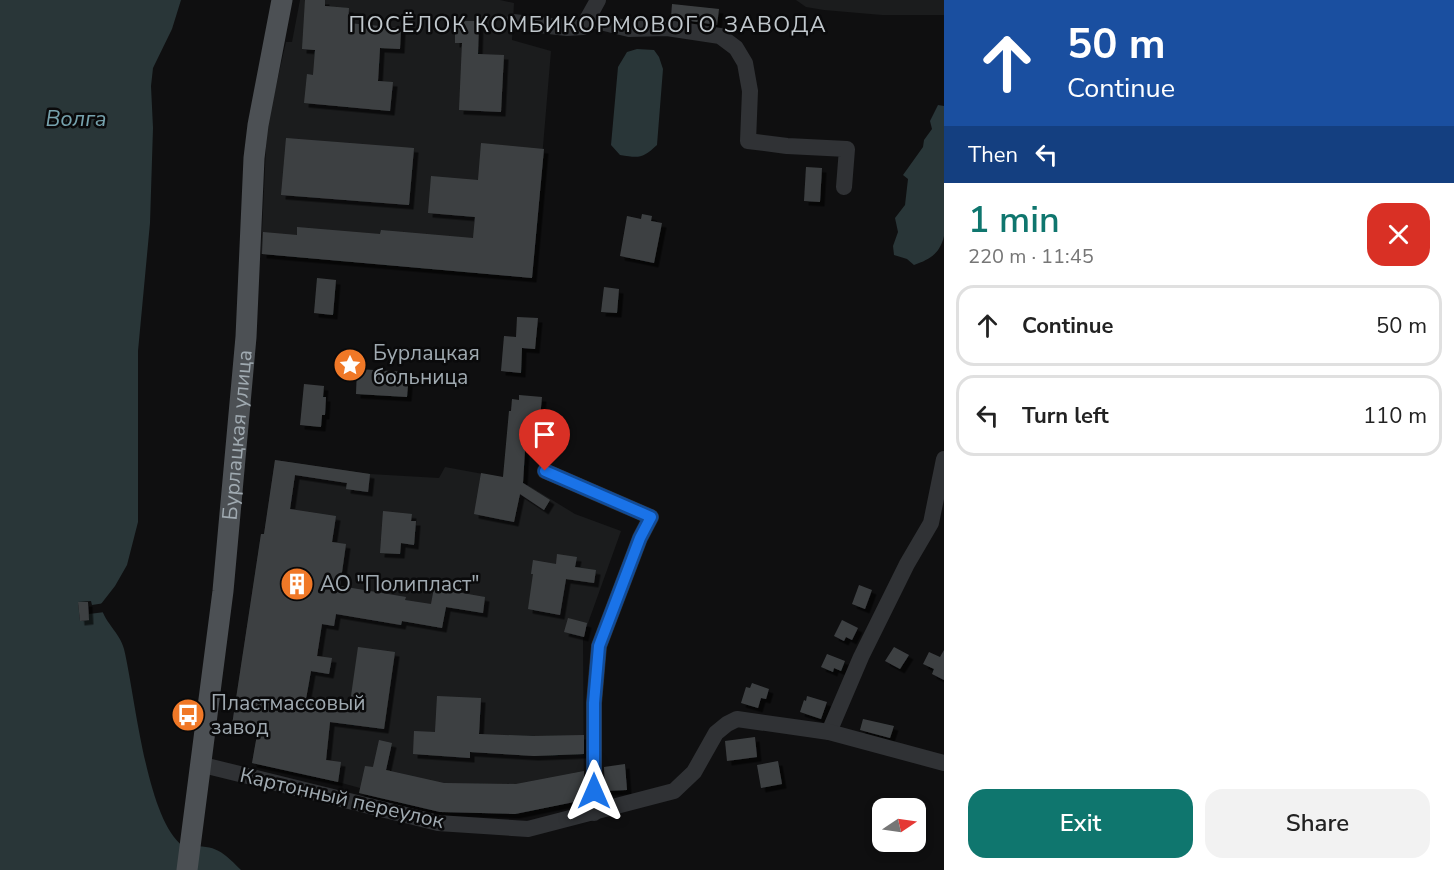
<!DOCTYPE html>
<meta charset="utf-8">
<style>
body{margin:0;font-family:"Nunito Sans",sans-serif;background:#f2f2f2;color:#222;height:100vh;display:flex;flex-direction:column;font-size:22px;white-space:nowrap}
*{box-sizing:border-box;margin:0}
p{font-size:20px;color:#767676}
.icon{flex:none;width:33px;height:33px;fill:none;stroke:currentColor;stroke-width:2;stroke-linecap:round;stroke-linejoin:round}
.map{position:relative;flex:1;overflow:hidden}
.panel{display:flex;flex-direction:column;background:#fff;width:510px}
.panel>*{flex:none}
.guide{background:#1a4fa0;color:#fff;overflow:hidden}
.needle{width:39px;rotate:77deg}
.tools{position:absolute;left:872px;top:798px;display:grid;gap:12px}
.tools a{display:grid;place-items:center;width:54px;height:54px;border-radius:12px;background:#fff;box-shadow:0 3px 9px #0003;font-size:30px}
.pin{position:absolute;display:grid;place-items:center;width:51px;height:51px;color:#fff;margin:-62px -26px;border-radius:50% 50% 50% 0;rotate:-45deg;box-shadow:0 0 6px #0007}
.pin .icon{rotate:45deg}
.me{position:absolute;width:66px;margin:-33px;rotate:0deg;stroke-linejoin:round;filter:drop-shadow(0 0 4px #0008)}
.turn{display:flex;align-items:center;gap:21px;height:126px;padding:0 24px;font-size:27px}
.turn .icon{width:78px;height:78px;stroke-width:2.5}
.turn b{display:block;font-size:42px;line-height:51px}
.then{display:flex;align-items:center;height:57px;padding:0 24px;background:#0003;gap:12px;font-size:22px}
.round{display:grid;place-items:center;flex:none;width:63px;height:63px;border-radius:18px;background:#f2f2f2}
.head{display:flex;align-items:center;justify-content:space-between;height:102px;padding:0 24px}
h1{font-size:36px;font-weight:600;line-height:45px;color:#0f766e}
.primary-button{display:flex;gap:12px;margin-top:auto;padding:12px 24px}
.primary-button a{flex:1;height:69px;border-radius:18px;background:#0f766e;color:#fff;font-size:24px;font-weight:600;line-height:69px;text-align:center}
.primary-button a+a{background:#f2f2f2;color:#222}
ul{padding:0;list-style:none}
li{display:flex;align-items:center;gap:18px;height:81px;margin:0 12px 9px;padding:0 12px;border:3px solid #e0e0e0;border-radius:18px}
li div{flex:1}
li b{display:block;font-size:22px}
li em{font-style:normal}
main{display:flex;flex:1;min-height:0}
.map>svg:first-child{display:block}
.built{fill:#1b1c1d}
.water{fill:#293638}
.pier{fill:#0f0f10}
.building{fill:#3e4143;filter:url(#shadow)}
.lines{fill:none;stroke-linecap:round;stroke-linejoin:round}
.minor{stroke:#303235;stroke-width:16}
.major{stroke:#4c5054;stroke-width:21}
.route-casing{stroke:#114b97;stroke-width:15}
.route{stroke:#1a73e8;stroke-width:10}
.labels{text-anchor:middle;stroke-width:5;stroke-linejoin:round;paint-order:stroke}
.poi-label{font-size:21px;fill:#a0aab1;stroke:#0a0a0b;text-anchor:start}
.street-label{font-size:21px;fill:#a0aab1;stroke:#0a0a0b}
.neighbourhood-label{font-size:22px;letter-spacing:1.5px;fill:#c1c8cd;stroke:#0a0a0b}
.water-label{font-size:22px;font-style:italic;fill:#76a2ad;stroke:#0a0a0b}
</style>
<main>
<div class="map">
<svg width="944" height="870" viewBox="0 0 944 870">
<defs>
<filter id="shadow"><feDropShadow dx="4.5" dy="4.5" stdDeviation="0" flood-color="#0009"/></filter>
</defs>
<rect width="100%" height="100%" fill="#0f0f10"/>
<!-- built -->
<g class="built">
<path d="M300,0H500L514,3L512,40L551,51L532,278L261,254L267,125L286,42H292Z"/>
<path d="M796,0H944V15H882L824,10L806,7Z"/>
<path d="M275,460L370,474L439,478L445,467L521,481L575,514L621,531L583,637L584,800L515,814L400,802L359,793L360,788L338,782L252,763L258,729L232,725L261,534H264Z"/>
</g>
<!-- water -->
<g class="water">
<path d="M0,0H181L172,29L153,68L151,86L153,128L150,223L138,351V522L127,565L115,586L101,604C102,621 120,632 124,649C135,694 146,819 183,846C215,846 218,847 241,870H0Z"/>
<path d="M637,49L654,50L659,57L663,69L657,145C642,159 639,158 620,155L611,145L618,67L627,52Z"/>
<path d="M938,105L944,106V236C940,253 931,259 914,265L907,259L894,255L893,246L898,232L895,218L905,205L908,179L903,175L923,147L924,140L932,129L930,121Z"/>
</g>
<!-- pier -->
<path class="pier" d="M91,601L92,605L105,603V612L89,614V620L80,621L78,602Z"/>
<!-- building -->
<g class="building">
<path d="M305,0H325V6L349,8L348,23L401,28L400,49L380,48L378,81L393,82L390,111L304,103L307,74L313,75L315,50L302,49Z"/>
<path d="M672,4L719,9L717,25L671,18Z"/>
<path d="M455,21H479L478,54L504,55L501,112L459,110L462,43H455Z"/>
<path d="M286,138L414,148L409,205L281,195Z"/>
<path d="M481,143L544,149L532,278L262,254L263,232L297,235V227L380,234L381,230L473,238L475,217L428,213L431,176L478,180Z"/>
<path d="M806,167L822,168L820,202L804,201Z"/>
<path d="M642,214L652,216L651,221L662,223L654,263L620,256L627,216L641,219Z"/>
<path d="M317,278L336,280L333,315L314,313Z"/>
<path d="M604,287L619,289L617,313L601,312Z"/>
<path d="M517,317L538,318L535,349L522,348L521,373L501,371L504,336L516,337Z"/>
<path d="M357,369L409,372L407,397L356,394Z"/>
<path d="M304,384L324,386L323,397H326L325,415H322L321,427L300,425Z"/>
<path d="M519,395L542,397L540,418L527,417L523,483L550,500L544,510L520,494L514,522L474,514L481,473L503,477L509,411H511L512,399L519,400Z"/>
<path d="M275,460L370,474L368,492L346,489L347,483L295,475L290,509L336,516L332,542L346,544L340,586L406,597L405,600L431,604L434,588L485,597L483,613L446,607L442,628L402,621L401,625L336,614L334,626L322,624L317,656L332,658L329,674L311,671L306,699L325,701L324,707L349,710L358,647L395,652L384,729L330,722L326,760L341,762L338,782L252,763L258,729L232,725L261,534H264Z"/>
<path d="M383,511L412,514L411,521H416L414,545L401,543L400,554L380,553Z"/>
<path d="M557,554L577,557L575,567L596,570L594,583L566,579L560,615L528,609L533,574H531L533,560L556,564Z"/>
<path d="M859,585L872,590L865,609L852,604Z"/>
<path d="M78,602H88L89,620L80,621Z"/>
<path d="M568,618L587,623L584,637L564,632Z"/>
<path d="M842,620L858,628L852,640L846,637L844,641L834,636Z"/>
<path d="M894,647L909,655L900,669L885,661Z"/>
<path d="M944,650V680L932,674L934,669L923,664L929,652L940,657Z"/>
<path d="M827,654L845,661L841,671L834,668L833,672L821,667Z"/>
<path d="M752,683L769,689L766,699L761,698L758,708L741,703L746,687L750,688Z"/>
<path d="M437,696L481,698L479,734L533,736L584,735V754L534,756L470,752V758L413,754L414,731L435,732Z"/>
<path d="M807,696L827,702L821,719L800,712L804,700L806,701Z"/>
<path d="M863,719L894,726L890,738L860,730Z"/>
<path d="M755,737L757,757L727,761L725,741Z"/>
<path d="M379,740L392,743L386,770L444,783L516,784L584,771V800L515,814L440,812L359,793L365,766L373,767Z"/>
<path d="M778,761L782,784L761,788L757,765Z"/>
<path d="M625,764L627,790L605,791L604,767Z"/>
</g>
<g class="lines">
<!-- minor -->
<g class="minor">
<path d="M588,19L629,29L667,28L720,36L736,48L745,63L750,91L748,141L787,146L847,149L844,187"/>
<path d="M513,22L567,28L583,27L598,0"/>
<path d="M545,471L651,517L640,538L599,646L594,703V813"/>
<path d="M829,732L861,657L907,564L931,523L944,459"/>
<path d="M199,764L438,823L528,829L674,791L694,772L716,733L727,724L737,719L829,732L944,763"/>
</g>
<!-- major -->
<path class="major" id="s1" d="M187,870L223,591L246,337L254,158L258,125L282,0"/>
</g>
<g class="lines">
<!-- route casing -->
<g class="route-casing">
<path id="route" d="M545,471L651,517L640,538L599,646L594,703V791"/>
</g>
<!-- route -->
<use href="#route" class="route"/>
</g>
<!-- icons -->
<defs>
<g id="sight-disc" transform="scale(1.725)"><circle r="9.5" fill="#f07827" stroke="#0a0a0b"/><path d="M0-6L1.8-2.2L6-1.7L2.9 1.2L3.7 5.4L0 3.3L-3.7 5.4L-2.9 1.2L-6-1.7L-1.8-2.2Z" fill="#fff"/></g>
<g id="building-disc" transform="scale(1.725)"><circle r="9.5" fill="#f07827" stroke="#0a0a0b"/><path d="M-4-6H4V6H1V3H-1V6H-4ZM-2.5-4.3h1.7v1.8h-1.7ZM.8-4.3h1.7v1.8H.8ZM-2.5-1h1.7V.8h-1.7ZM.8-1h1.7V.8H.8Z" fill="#fff"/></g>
<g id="bus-disc" transform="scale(1.725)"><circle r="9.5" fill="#f07827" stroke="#0a0a0b"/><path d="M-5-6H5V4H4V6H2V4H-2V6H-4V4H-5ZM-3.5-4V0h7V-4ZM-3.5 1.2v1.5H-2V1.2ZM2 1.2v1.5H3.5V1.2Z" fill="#fff"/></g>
</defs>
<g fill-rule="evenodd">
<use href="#sight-disc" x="350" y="365"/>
<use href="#building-disc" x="297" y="584"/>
<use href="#bus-disc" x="188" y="715"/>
</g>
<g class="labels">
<!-- poi labels -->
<g class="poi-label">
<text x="373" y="360">Бурлацкая<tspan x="373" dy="24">больница</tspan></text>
<text x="320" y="591">АО "Полипласт"</text>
<text x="211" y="710">Пластмассовый<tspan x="211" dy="24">завод</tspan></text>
</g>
<!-- street labels -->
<g class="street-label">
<text dy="7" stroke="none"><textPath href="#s1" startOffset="438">Бурлацкая улица</textPath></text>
<text transform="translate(342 798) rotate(13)" y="7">Картонный переулок</text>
</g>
<!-- neighbourhood labels -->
<g class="neighbourhood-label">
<text x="588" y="32">ПОСЁЛОК КОМБИКОРМОВОГО ЗАВОДА</text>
</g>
<!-- water labels -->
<g class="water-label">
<text x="76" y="126">Волга</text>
</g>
</g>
</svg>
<div class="tools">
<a><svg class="needle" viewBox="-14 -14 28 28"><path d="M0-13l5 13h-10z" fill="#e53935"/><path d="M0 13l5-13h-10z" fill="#767676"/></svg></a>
</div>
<div class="pin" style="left:545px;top:471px;background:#d93025"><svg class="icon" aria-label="arrive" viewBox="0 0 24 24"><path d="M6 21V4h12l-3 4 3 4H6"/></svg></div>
<svg class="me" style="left:594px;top:791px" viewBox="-20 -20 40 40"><path d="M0-17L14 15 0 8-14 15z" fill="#1a73e8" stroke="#fff" stroke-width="4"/></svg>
</div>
<section class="panel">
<div class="guide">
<div class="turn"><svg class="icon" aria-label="ahead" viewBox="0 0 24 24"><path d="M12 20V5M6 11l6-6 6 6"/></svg><div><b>50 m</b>Continue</div></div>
<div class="then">Then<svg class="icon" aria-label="left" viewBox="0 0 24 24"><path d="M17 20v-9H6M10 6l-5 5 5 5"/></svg></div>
</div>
<div class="head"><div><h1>1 min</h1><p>220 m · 11:45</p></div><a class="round" style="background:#d93025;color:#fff"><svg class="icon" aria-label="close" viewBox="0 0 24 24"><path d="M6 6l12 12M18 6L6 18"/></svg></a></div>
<ul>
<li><svg class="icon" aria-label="ahead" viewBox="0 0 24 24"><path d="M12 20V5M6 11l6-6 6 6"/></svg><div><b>Continue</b></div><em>50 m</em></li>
<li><svg class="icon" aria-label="left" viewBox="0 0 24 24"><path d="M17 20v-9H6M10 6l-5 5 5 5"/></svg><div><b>Turn left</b></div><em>110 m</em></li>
</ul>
<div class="primary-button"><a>Exit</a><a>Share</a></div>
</section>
</main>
